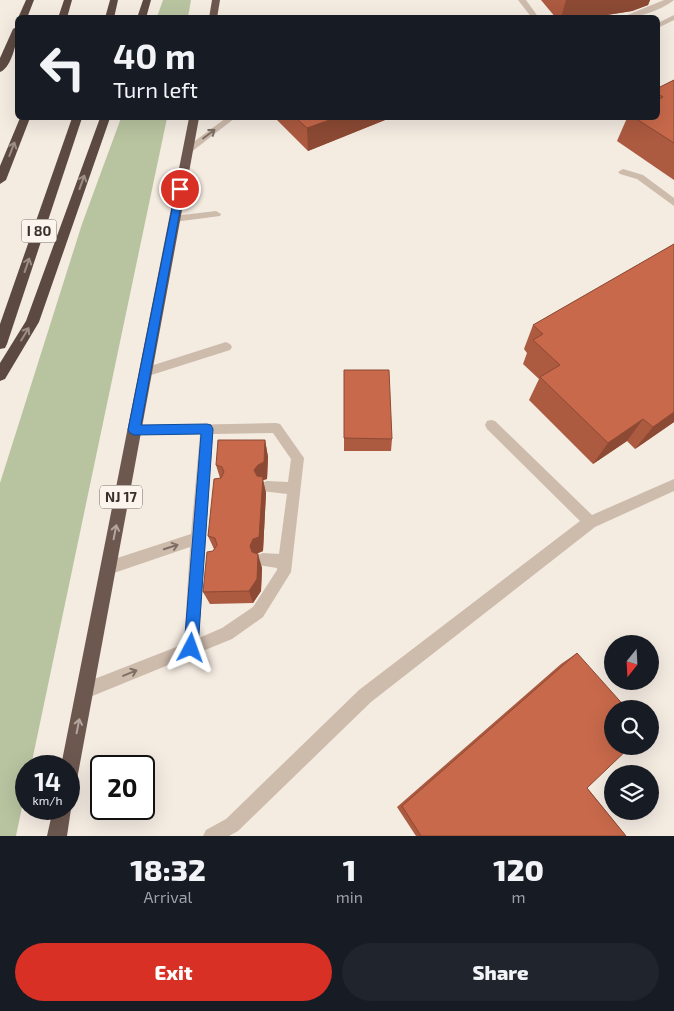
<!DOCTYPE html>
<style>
body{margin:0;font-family:"Exo 2",sans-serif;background:#20242c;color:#f1f3f6;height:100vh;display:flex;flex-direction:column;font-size:19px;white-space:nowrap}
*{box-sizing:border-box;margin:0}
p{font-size:16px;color:#9ea1a6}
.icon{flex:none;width:28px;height:28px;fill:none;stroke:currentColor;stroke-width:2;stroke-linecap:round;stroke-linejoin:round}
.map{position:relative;height:836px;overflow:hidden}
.details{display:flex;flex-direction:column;background:#171b24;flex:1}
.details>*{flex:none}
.top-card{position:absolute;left:15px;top:15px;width:645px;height:105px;border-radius:8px;box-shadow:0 5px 20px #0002;background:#171b24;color:#f1f3f6;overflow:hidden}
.needle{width:32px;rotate:198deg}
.controls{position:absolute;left:604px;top:635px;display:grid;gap:10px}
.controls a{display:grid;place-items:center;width:55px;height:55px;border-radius:50%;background:#171b24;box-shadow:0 5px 20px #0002;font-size:25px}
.speed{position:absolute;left:15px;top:755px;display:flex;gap:10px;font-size:25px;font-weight:700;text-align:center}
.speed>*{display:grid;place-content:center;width:65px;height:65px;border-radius:50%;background:#171b24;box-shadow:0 5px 20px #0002;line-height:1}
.speed small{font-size:12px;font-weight:400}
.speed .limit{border:2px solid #111;border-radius:8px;background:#fff;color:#111}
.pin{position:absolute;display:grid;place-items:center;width:42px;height:42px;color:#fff;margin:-21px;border:2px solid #fff;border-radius:50%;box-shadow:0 1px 5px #0007}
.me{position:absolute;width:55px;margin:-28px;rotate:4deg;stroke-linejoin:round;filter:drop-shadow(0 0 4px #0008)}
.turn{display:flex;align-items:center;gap:18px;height:105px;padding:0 15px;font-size:22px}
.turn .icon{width:65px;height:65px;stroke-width:2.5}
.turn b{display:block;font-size:35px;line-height:42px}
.eta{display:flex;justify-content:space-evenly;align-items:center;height:85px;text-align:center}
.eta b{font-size:30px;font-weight:800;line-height:35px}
.button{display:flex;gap:10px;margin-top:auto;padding:10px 15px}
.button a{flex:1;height:58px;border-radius:30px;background:#d93025;color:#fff;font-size:20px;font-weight:800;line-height:58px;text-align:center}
.button a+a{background:#20242c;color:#f1f3f6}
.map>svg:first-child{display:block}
.green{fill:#b8c4a0}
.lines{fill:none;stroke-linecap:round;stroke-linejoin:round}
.service{fill:#cdbbac;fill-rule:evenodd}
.trunk{fill:#6c584f;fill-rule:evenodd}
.motorway{fill:#5c4a42;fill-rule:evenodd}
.wall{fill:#ac5a40}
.shaded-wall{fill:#8c4a34}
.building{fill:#c8694b;stroke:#8c4a34}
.oneway{stroke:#7d6f65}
.oneway2{stroke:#9c8e87}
.oneway3{stroke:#b4a69e}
.route{fill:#1a73e8;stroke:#114b97}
.labels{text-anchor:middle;stroke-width:5;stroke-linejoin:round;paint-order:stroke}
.shield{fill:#fbf5ee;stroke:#756b66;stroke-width:1}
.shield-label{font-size:14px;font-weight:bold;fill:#3b302b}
</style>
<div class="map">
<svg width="674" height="836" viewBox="0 0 674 836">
<rect width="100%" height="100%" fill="#f4ebe1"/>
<!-- green -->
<g class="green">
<path d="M163,0H191L188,17H157Z"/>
<path d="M121,118H167L31,766H26V788L16,836H0V483L82,224Z"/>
</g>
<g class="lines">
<!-- service -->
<g class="service">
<path d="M518,0H526L539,18H532Z"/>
<path d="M664,0H674C660,11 637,18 620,18Z"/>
<path d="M674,15V20L658,28V23Z"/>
<path d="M226,118H235L190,153H184V149Z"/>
<path d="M623,169L643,175L674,198V206L637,179L620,174L618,172Z"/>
<path d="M216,211L221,214L220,216L174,222L169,219L174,216Z"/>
<path d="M226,342L230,344L232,347L230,350L145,377L141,375L139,372L141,369Z"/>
<path d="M491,420L495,421L592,515L674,479V491L595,527L371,702L238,831L229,836H203L206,830L226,819L359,690L580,521L487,429L485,425L487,421Z"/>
<path d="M276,423L280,424L304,458L291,572L263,617L232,639L85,699L79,697L77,691L79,685L184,644L190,547L108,575L103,573L101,568L103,563L108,561L191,534L200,434L134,435L130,434L128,430L130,426ZM273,433L291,459L288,482L267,481L262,483L260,487L262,491L287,494L279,554L263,553L258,555L256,560L258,565L277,568V570L253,607L222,628L199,638L213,434Z"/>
</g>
<!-- trunk -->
<g class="trunk">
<path d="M212,0H220L217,18H209Z"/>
<path d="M189,118H199L78,774L76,781L69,783V766H61Z"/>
<path d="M69,802L71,809L67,836H47L53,809H69Z"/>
</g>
<!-- motorway -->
<g class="motorway">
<path d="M26,0H34L27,18H18Z"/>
<path d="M64,0H72L67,18H58Z"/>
<path d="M110,0H118L114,18H105Z"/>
<path d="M143,0H151L146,18H137Z"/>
<path d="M18,26C18,38 12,68 0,72V58L13,29Z"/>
<path d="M20,118H30L6,180L0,184V166Z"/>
<path d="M72,118H82L7,344L5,348L0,349V324Z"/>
<path d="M100,118H110L39,322L5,379L0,381V363L26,321Z"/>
</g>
</g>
<!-- wall -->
<g class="wall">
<path d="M541,0H650L648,5L632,11L588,18H556Z"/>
<path d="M674,80V180L617,141L627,118H658V88Z"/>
<path d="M275,118H390L308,151Z"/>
<path d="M674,244V422L635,449L627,441L593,464L529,400L539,379L523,364L527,353L524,349L533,325Z"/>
<path d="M344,370L392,439L391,451H344Z"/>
<path d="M265,440L268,457L267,479L263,480L266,493L263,551L257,554L262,568L261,591L253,603L210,604L203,592L214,549L208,536L220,478L216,465Z"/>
<path d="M577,653L587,788L626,836H416L397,807L561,664Z"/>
</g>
<!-- shaded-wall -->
<g class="shaded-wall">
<path d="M566,0H650L648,5L632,11L588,18H561Z"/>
<path d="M335,118H390L308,151L307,128Z"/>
<path d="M674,412V422L635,449L653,427Z"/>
<path d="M643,419L627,441L593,464L608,443Z"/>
<path d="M265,440L268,457L267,479L263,480L266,493L263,551L257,553L254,559L250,546L254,470Z"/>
<path d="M258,554L262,568L261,591L253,603L249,591Z"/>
</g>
<!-- building -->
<g class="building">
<path d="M674,80V143L635,118H658V100L663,97L658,94V88Z"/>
<path d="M296,118H335L307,128Z"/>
<path d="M674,244V412L653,427L643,419L608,443L540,377L560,365L533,340L543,334L533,325Z"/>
<path d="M344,370H389L392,439L344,438Z"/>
<path d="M218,440H265L264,462L258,465L254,470L257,476L263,477L259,537L253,539L250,546L252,552L258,554L257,579L249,591L203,592L207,552L213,551L217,545L215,538L208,536L214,479L221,478L224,472L222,467L216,465Z"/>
<path d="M577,653L627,709H612V746H631L587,788L626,836H421L402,806Z"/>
</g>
<!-- one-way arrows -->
<defs><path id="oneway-shaft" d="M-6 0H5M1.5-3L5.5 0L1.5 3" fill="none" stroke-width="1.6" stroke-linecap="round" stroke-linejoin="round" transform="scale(1.25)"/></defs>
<g class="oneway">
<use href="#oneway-shaft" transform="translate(209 134) rotate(-37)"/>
<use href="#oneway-shaft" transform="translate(171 547) rotate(-18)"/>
<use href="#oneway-shaft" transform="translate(130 673) rotate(-22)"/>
</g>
<g class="oneway2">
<use href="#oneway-shaft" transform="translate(12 149) rotate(-69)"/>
<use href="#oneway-shaft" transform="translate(82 182) rotate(-70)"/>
<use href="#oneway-shaft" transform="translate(27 265) rotate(-71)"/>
<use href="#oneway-shaft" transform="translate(25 334) rotate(-59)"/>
</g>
<g class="oneway3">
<use href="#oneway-shaft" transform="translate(115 532) rotate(-79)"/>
<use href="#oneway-shaft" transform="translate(78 726) rotate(-79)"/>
</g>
<!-- route -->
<path class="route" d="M180,186L184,189L141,425L207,424L211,425L213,429L198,648L196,653L191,655L186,653L184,648L201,434L134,435L130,433L128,430L176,189Z"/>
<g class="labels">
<!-- shield labels -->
<g class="shield">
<rect x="21.5" y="219.5" width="35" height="23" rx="4"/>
<rect x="100" y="485.5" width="42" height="23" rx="4"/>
</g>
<g class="shield-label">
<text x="39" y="236">I 80</text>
<text x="121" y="502">NJ 17</text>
</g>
</g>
</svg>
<div class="controls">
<a><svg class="needle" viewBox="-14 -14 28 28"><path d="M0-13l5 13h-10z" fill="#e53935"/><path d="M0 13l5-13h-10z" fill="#9ea1a6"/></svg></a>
<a><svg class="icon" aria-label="search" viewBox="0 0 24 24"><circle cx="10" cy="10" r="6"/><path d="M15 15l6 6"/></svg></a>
<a><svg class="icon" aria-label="layers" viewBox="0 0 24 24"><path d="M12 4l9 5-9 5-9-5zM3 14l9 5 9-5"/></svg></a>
</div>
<div class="speed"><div>14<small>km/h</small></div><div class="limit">20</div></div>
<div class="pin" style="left:180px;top:189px;background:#d93025"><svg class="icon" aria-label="arrive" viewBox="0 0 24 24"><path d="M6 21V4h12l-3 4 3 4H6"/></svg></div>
<svg class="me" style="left:191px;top:648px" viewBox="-20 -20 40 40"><path d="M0-17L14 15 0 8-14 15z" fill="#1a73e8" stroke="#fff" stroke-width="4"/></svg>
<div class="top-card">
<div class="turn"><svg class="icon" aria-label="left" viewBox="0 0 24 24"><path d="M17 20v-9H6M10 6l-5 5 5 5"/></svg><div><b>40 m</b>Turn left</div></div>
</div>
</div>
<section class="details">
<div class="eta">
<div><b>18:32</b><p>Arrival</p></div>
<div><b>1</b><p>min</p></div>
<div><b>120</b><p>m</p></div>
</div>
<div class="button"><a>Exit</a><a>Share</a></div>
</section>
